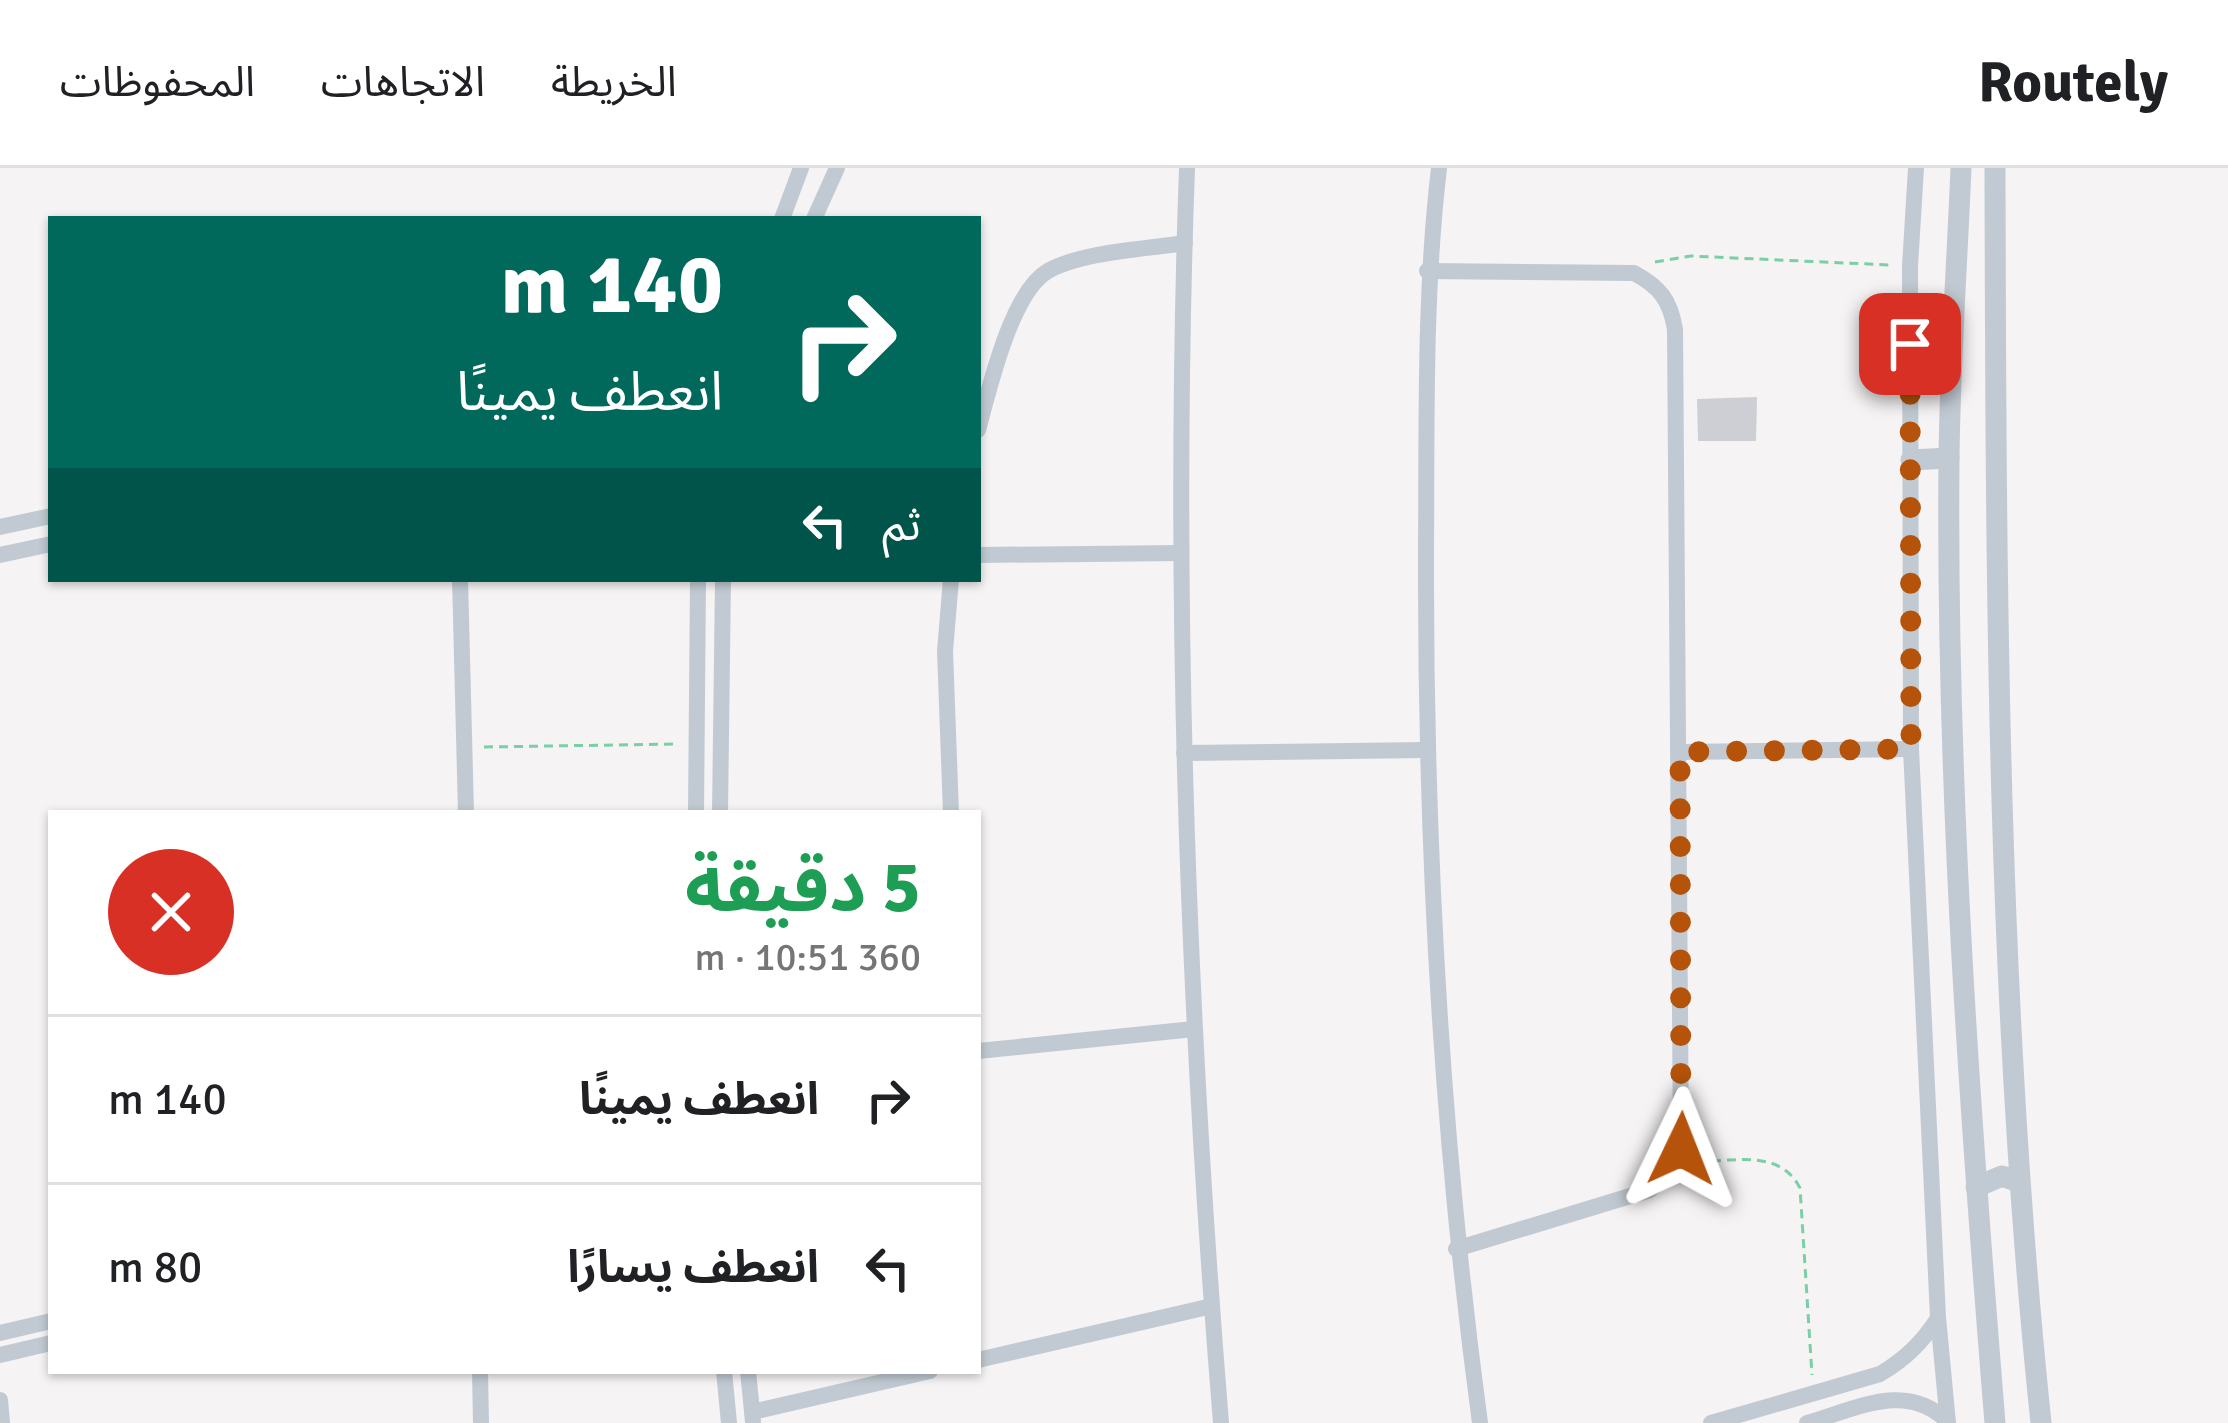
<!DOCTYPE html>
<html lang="ar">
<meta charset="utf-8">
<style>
body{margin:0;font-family:Signika,"Noto Sans Arabic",sans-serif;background:#f2f2f2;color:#202124;direction:rtl;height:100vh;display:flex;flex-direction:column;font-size:45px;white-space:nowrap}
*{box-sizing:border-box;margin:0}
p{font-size:39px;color:#757577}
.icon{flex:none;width:66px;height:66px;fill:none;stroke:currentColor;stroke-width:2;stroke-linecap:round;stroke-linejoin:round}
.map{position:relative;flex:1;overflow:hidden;direction:ltr}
.details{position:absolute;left:48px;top:642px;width:933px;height:564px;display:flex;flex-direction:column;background:#fff;border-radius:0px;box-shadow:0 3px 9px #0004;direction:rtl}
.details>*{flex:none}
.top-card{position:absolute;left:48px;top:48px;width:933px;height:366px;border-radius:0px;box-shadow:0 3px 9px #0004;direction:rtl;background:#00695c;color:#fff;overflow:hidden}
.pin{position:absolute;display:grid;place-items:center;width:102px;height:102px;color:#fff;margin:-51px;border-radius:24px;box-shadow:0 6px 18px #0006}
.me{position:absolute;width:132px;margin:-66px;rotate:2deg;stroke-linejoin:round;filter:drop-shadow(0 0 9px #0008)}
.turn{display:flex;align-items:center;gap:42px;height:252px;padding:0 60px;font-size:54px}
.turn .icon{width:156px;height:156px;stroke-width:2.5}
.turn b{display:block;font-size:84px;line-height:102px}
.then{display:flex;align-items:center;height:114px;padding:0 60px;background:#0003;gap:24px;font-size:45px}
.round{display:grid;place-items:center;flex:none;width:126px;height:126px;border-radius:63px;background:#f2f2f2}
.overview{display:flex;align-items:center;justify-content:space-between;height:204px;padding:0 60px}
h1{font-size:72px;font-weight:700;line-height:90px;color:#1e9e55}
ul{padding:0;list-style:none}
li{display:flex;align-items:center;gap:36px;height:168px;padding:0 60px;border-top:3px solid #e0e0e0}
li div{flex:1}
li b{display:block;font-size:45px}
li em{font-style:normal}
header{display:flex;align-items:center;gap:72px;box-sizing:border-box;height:168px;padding:0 60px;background:#fff;border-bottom:3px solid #e0e0e0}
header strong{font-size:57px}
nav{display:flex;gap:66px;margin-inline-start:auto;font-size:42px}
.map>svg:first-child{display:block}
.building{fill:#cdcfd5}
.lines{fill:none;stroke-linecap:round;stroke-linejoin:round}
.path{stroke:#7ad0a6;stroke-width:3;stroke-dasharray:9 6;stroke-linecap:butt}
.minor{stroke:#c1cad2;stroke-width:16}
.tertiary{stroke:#c1cad2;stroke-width:21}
.route{stroke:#b45309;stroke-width:21;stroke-dasharray:0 37.8}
</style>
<header>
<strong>Routely</strong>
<nav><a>الخريطة</a><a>الاتجاهات</a><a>المحفوظات</a></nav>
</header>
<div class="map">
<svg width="2228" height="1255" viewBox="0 0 2228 1255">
<rect width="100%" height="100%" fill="#f5f3f3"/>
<!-- building -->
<path class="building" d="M1757,229L1756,273H1698L1697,231Z"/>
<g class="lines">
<!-- path -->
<g class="path">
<path d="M1655,94L1691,88L1890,97"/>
<path d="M484,579L678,576"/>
<path d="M1697,994C1735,993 1780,981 1800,1020L1812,1207"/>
</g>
<!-- minor -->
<g class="minor">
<path d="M1187,0C1172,418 1187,838 1221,1255"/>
<path d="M1439,0C1424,127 1427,254 1426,382C1425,674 1441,966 1480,1255"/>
<path d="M1916,0L1910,98L1911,581L1938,1149L1948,1255"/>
<path d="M782,51L801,0"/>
<path d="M814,51L837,0"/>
<path d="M1427,103L1634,105C1660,119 1670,132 1675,161L1681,981L1669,1004L1650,1022L1456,1081"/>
<path d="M978,262C989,222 1011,124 1048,103C1081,84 1146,81 1185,75"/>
<path d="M0,359L51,348"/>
<path d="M0,387L51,376"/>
<path d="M978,387L1181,385"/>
<path d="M460,411L466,645"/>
<path d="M1680,584L1911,581"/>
<path d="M1184,585L1426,582"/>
<path d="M696,645L698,411"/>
<path d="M720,645L723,411"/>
<path d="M951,645L945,483L951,411"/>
<path d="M978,883L1194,861"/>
<path d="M0,1165L51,1153"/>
<path d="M0,1187L51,1175"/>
<path d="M978,1192L1212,1138"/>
<path d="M480,1203L481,1255"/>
<path d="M724,1203L729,1255"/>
<path d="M748,1203L753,1254"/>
<path d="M0,1232L2,1255"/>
<path d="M752,1244L930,1203"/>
<path d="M1711,1255L1880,1206C1905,1191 1922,1175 1938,1150"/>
<path d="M1807,1255C1856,1241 1907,1212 1948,1254"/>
</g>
<!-- tertiary -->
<g class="tertiary">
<path d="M1961,0C1957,97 1950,194 1949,291C1946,613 1969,935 1995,1255"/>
<path d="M1995,0C1996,420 1997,836 2041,1255"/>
<path d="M1911,292L1949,290"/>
<path d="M1976,1019L2002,1008L2019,1014"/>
</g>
</g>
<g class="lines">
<!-- route -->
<path class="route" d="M1681,981L1680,584L1911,581L1910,176"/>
</g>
</svg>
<div class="pin" style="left:1910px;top:176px;background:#d93025"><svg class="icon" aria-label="arrive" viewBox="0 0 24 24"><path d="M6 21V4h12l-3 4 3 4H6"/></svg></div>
<svg class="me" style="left:1681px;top:981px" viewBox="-20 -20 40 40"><path d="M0-17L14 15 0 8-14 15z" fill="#b45309" stroke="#fff" stroke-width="4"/></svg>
<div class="top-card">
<div class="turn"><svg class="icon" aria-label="right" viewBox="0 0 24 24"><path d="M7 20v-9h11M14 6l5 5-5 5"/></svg><div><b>140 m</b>انعطف يمينًا</div></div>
<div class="then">ثم<svg class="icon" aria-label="left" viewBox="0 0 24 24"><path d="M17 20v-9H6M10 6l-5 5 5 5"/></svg></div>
</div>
<section class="details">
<div class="overview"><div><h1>5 دقيقة</h1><p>360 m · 10:51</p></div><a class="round" style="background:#d93025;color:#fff"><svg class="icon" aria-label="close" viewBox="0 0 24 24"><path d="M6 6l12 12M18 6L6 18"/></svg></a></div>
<ul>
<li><svg class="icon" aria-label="right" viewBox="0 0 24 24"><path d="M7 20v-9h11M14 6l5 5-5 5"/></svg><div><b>انعطف يمينًا</b></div><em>140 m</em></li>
<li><svg class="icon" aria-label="left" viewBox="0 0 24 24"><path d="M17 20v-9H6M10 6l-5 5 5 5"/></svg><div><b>انعطف يسارًا</b></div><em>80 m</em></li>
</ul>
</section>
</div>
